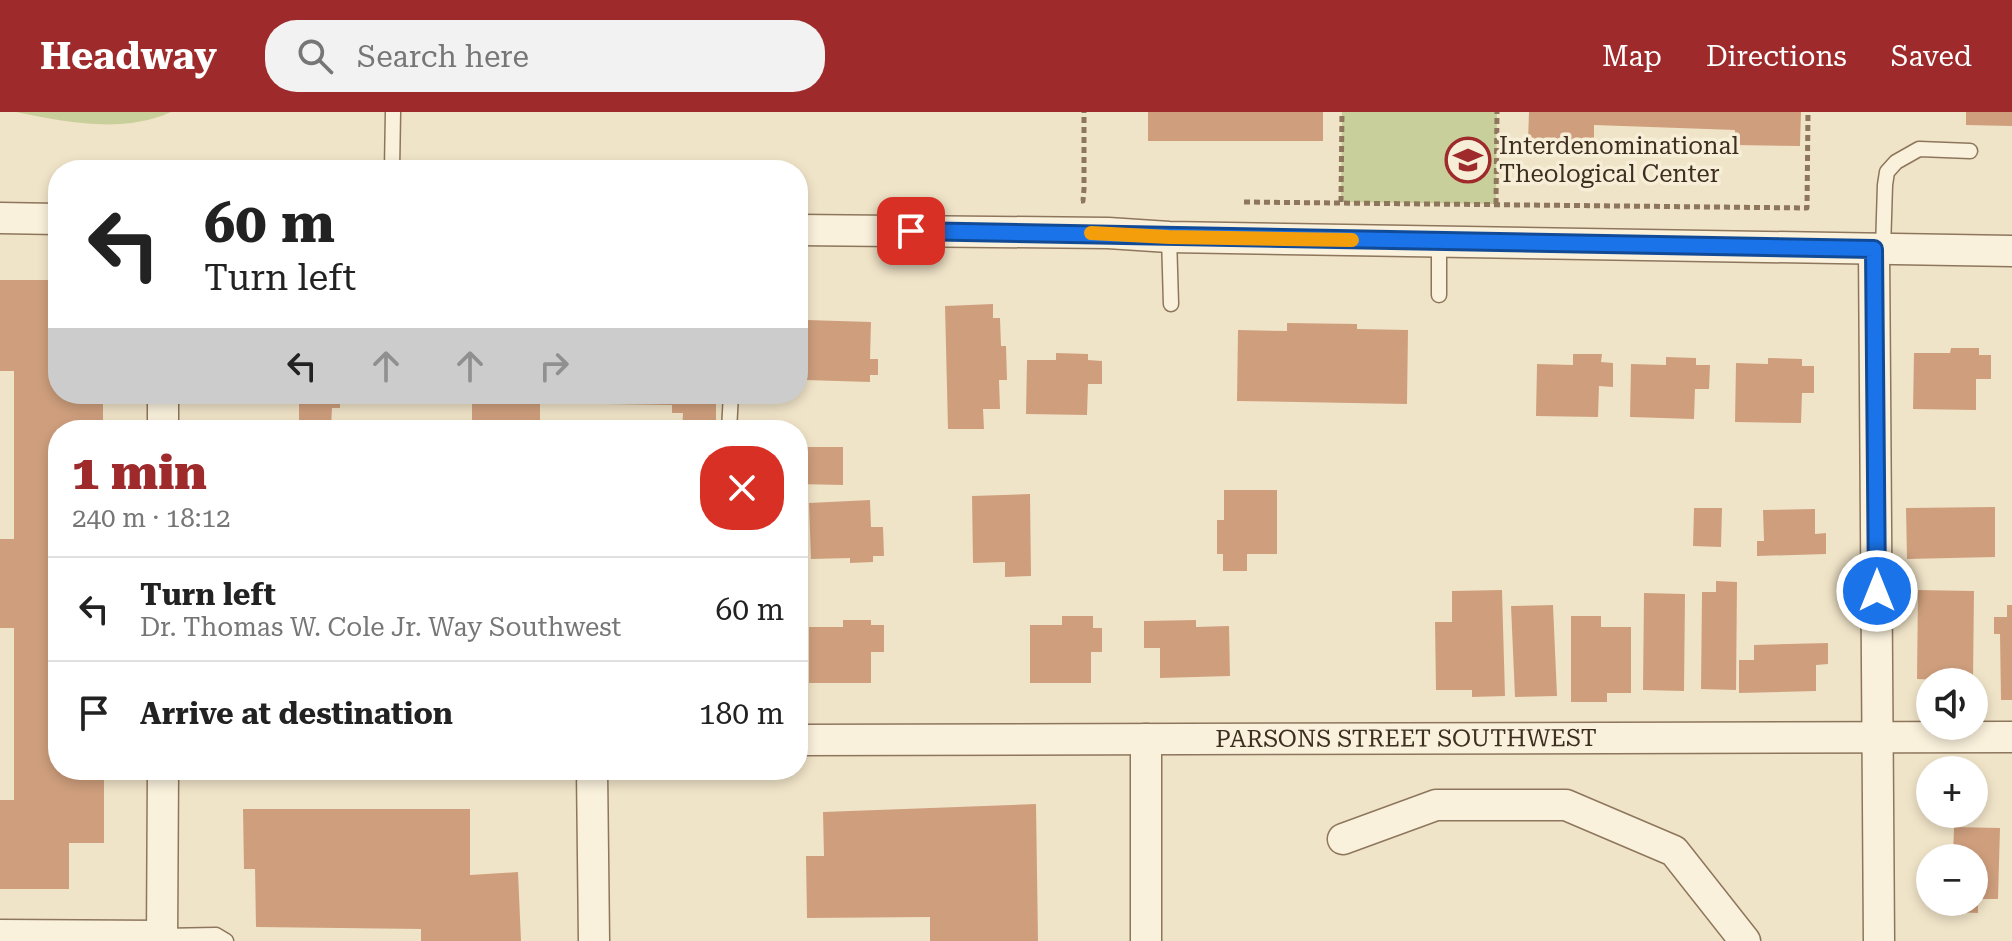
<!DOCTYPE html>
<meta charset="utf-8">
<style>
body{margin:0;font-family:"Roboto Serif",serif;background:#f2f2f2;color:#222;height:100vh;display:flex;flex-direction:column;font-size:30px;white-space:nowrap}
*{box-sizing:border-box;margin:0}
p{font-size:26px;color:#767676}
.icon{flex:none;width:44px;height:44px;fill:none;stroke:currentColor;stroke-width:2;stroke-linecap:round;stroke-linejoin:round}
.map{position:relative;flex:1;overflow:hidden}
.drawer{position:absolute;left:48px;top:308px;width:760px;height:360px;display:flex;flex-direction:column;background:#fff;border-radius:32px;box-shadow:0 4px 12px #0003}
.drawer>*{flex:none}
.top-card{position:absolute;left:48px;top:48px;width:760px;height:244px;border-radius:32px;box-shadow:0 4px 12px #0003;background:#fff;color:#222;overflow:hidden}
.tools{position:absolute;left:1916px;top:556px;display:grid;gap:16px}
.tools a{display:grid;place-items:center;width:72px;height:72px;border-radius:50%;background:#fff;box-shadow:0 4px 12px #0003;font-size:40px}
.pin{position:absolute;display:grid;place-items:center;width:68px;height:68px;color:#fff;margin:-34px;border-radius:16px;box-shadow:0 4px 12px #0006}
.me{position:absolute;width:88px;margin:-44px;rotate:0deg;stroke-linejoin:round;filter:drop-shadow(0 0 6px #0008)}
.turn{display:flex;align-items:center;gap:28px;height:168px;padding:0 24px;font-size:36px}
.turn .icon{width:104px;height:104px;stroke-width:2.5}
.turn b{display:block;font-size:56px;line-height:68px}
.lanes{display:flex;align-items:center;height:76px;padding:0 24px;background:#0003;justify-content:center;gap:40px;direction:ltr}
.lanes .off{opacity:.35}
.round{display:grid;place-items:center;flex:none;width:84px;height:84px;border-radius:32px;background:#f2f2f2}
.head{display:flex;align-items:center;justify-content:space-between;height:136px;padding:0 24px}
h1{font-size:48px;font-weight:800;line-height:60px;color:#9e2a2b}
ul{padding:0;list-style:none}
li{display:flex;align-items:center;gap:24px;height:104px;padding:0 24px;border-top:2px solid #e0e0e0}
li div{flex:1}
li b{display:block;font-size:30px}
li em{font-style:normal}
header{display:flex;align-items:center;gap:48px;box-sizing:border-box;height:112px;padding:0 40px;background:#9e2a2b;color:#fff}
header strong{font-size:38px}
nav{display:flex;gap:44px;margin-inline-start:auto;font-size:28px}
.search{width:560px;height:72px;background:#f2f2f2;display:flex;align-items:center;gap:20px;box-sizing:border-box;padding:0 28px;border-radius:32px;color:#767676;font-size:30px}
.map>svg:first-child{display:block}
.green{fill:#c9cf9b}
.building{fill:#cf9f7d}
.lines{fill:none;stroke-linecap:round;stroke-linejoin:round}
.lane-casing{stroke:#8d765c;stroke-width:17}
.street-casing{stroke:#8d765c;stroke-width:33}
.path{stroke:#8d765c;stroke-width:5;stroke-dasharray:6 4;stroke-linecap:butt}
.lane{stroke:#faf1dc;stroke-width:14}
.street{stroke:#faf1dc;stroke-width:30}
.route-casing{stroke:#114b97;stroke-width:20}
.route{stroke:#1a73e8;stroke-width:14}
.slow{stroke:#f59e0b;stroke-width:14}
.labels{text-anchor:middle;stroke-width:7;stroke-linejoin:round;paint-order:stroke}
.poi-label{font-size:24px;fill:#3d2e20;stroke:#f7eed8;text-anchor:start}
.street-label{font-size:24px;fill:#3d2e20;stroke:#f7eed8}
</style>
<header>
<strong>Headway</strong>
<div class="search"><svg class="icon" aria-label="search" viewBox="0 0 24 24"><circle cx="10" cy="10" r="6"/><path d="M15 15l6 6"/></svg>Search here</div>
<nav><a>Map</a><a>Directions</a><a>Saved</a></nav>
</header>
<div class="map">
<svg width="2012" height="829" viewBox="0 0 2012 829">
<rect width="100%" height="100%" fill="#f0e4c8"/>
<!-- green -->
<g class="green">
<path d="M16,0H171C122,22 66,10 16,0Z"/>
<path d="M1342,0H1497L1496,92L1341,90Z"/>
</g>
<!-- building -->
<g class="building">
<rect x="1148" y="0" width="175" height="29"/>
<path d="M1529,0H1801L1800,34L1735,33V18L1594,13V31L1528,29Z"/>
<path d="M1966,0H2012V14L1966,13Z"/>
<path d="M0,168H58V282H103V318H58V658H104V731H69V777H0V688H14V516H0V427H14V259H0Z"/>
<path d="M993,192V206H1000L1001,234H1006L1007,268H999L1000,297H983L984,317H948L945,194Z"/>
<path d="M807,208L871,210L870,247H878V263H870V270L805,268Z"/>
<path d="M1287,211L1357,212V217L1408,218L1407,292L1237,289L1238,218L1287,219Z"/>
<path d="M1951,236H1979V243H1991V267H1976V298L1913,297L1914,241H1950Z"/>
<path d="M1056,241L1088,242V248L1102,249V272H1088L1087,303L1026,302L1027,248H1056Z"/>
<path d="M1573,242H1602L1601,250L1613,251V275L1599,274L1598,305L1536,304L1537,252L1573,253Z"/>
<path d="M1666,245L1696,246V253H1710L1709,277H1695L1694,307L1630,305L1631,252L1666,253Z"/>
<path d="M1768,246L1802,247V254H1814V281H1802L1801,311L1735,310L1736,251L1768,252Z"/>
<path d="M299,282H716V318H682L683,301H672V293L540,291V318H472V292L340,290V296H332L331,315L299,314Z"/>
<path d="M798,335H843V373L798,372Z"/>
<path d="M1224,378H1277V442H1247V459H1223V442H1217V408H1224Z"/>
<path d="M1030,382L1031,464L1005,465V450L973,451L972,384Z"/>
<path d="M870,388L871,415H883L884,444H873V450L850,451V446L811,447L809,391Z"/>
<path d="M1995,395V445L1907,447L1906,396Z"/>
<path d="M1694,396H1722L1721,435L1693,434Z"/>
<path d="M1815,397V422L1826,421V442L1757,444V429H1764L1763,398Z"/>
<path d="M1716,469L1737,470L1736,578L1701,577L1702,480H1716Z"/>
<path d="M1502,478L1505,584L1472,585V578H1436L1435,510H1452V479Z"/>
<path d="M1918,478L1974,479L1973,569L1917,567Z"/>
<path d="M1644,481L1685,482L1684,579L1643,578Z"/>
<path d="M1553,493L1557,584L1515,585L1511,494Z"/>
<path d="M2007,493H2012V588H2001L2000,522H1994V505H2007Z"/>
<path d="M1062,504H1093V516H1102V540H1091V571H1030V513H1062Z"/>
<path d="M1571,504H1601V515H1631V581H1607V590H1571Z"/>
<path d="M843,508H871V513H884V540H871V571H809V515H843Z"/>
<path d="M1196,508V515L1229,514L1230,564L1160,566V536H1144V509Z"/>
<path d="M1828,531V552L1816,553V579L1739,581V548H1754V533Z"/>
<path d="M1036,692L1038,829H930V805L807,806L806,744H824L823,700Z"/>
<path d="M243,697H470V763L518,760L521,829H421V817L256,815L255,757H244Z"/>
<path d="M1954,715L2000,716L1998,787H1978V801L1952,800V790H1974V746H1953Z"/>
</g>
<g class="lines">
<!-- lane casing -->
<g class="lane-casing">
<g id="lane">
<path d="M392,58L393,0"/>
<path d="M1169,125L1171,192"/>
<path d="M1883,137L1885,73L1887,60L1896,50L1919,37L1970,39"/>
<path d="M1439,183V129"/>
<path d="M729,318L731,282"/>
<path d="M162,824L216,823L226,829"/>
</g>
</g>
<!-- street casing -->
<g class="street-casing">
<g id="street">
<path d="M0,106L58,107"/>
<path d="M798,118L1108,121L1169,125L2012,139"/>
<path d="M1874,137L1879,829"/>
<path d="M163,282V318"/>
<path d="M1146,627V829"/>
<path id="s1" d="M798,628L2012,625"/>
<path d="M592,658L594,829"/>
<path d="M1343,727L1436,693H1566L1674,739L1745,829"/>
<path d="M0,823L162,824"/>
<path d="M162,829L163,658"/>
</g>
</g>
<!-- path -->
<g class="path">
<path d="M1081,89H1083L1084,77V0"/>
<path d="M1244,90L1807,96L1808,0"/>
<path d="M1341,90L1342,0"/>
<path d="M1496,92L1497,0"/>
</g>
<!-- lane -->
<use href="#lane" class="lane"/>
<!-- street -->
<use href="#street" class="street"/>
</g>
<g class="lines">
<!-- route casing -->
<g class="route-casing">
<path id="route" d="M911,119L1874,137L1877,479"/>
</g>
<!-- route -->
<use href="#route" class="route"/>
<!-- slow -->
<path class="slow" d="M1091,121L1169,125L1352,128"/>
</g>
<!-- icons -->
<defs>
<g id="university-ring" transform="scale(2.3)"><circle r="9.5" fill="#f7eed8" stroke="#9e2a2b" stroke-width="1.5"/><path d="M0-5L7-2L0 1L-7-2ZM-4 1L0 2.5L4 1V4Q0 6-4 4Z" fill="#9e2a2b"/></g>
</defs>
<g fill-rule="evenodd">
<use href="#university-ring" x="1468" y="48"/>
</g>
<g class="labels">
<!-- poi labels -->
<g class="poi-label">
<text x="1499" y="42">Interdenominational<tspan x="1499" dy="28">Theological Center</tspan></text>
</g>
<!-- street labels -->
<g class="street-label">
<text dy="8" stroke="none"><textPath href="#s1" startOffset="608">PARSONS STREET SOUTHWEST</textPath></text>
</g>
</g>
</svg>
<div class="tools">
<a><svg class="icon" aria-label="sound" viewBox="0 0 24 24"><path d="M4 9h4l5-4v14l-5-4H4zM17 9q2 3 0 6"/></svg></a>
<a>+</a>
<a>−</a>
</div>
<div class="pin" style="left:911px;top:119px;background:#d93025"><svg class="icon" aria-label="arrive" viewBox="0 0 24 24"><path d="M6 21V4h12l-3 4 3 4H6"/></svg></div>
<svg class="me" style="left:1877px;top:479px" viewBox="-20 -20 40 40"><circle r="17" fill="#1a73e8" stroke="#fff" stroke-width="3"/><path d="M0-11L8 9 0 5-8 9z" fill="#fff"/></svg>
<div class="top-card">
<div class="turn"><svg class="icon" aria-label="left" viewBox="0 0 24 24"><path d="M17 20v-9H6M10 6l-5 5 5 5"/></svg><div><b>60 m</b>Turn left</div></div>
<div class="lanes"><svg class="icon" aria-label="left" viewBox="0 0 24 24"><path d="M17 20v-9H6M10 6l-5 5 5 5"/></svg><svg class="icon off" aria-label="ahead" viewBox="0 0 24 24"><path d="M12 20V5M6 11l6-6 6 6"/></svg><svg class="icon off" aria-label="ahead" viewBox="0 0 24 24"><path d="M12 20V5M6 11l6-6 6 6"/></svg><svg class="icon off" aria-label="right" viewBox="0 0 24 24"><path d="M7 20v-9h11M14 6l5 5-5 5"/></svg></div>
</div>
<section class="drawer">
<div class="head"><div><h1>1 min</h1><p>240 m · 18:12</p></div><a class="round" style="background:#d93025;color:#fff"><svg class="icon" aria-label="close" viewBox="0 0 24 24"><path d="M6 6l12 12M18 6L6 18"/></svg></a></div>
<ul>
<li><svg class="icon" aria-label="left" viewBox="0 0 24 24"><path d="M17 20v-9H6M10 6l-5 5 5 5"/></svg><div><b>Turn left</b><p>Dr. Thomas W. Cole Jr. Way Southwest</p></div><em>60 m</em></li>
<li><svg class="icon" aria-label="arrive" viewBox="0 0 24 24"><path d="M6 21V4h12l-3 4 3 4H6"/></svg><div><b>Arrive at destination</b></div><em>180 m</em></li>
</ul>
</section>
</div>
